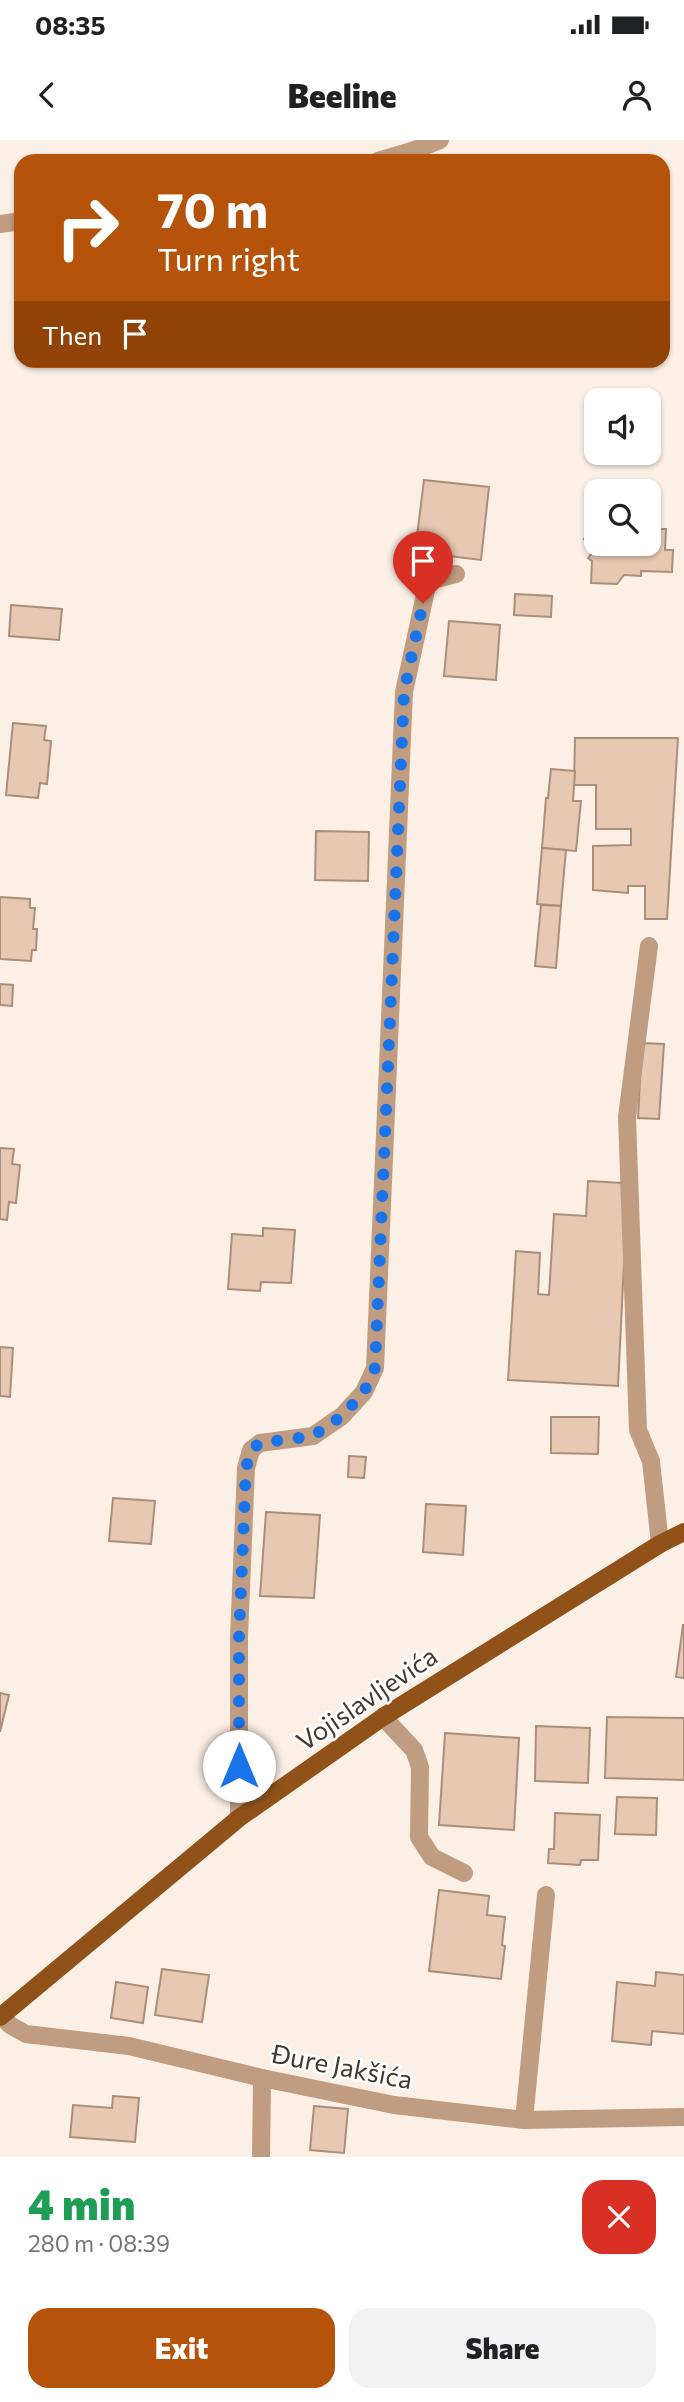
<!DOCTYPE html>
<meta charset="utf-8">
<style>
body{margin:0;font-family:Commissioner,sans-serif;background:#f2f2f2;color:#202124;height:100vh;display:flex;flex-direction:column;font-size:26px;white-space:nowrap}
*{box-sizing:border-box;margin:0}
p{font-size:23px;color:#757577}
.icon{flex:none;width:38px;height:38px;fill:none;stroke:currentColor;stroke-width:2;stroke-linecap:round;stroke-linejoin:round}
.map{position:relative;height:2017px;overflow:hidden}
.side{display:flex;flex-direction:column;background:#fff;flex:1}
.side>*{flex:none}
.guide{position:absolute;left:14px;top:14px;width:656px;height:214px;border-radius:21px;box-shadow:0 2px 5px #0004;background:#b45309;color:#fff;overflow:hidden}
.controls{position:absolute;left:584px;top:248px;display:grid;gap:14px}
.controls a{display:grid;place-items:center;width:77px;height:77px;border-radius:14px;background:#fff;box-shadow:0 2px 5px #0004;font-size:35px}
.pin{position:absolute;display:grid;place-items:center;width:60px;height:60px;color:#fff;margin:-72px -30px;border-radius:50% 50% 50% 0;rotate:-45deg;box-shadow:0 0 7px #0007}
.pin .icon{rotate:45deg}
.me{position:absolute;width:77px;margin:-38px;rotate:0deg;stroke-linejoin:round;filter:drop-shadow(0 0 5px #0008)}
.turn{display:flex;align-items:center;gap:24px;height:147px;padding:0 28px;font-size:32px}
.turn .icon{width:91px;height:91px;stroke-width:2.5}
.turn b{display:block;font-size:49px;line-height:60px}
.then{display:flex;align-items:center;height:66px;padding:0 28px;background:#0003;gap:14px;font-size:26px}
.round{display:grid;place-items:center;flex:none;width:74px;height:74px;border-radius:21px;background:#f2f2f2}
.overview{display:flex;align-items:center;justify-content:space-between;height:119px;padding:0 28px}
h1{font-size:42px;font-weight:800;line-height:52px;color:#1e9e55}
.action{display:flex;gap:14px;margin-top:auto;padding:14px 28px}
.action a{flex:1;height:80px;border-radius:21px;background:#b45309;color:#fff;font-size:28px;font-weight:800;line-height:80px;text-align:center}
.action a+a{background:#f2f2f2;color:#202124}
.status{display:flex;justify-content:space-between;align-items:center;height:49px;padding:0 35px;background:#fff;direction:ltr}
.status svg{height:19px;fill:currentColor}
header{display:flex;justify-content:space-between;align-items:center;height:91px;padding:0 28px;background:#fff;font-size:32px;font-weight:800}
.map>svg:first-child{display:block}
.building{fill:#e7c8b2;stroke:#ab8e79;stroke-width:2}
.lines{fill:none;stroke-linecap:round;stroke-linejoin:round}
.minor{stroke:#c09c81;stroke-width:18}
.major{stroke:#905219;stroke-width:18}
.route{stroke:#1a73e8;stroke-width:12;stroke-dasharray:0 21.6}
.labels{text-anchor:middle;stroke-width:5;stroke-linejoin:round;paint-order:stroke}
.street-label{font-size:26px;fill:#44382f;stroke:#fff}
</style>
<div class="status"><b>08:35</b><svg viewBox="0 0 49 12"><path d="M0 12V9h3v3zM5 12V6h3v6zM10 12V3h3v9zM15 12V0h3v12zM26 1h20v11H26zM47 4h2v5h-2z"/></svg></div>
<header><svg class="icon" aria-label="back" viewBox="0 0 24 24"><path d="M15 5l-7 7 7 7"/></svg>Beeline<svg class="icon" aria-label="person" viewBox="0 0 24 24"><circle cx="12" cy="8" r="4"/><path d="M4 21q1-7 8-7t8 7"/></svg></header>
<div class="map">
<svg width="684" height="2017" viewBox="0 0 684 2017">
<rect width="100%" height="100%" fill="#fcf0e6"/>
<!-- building -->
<g class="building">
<path d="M424,340L489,347L481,420L415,412Z"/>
<path d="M650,380V389H666L665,410H673L672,432L641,431V436L624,435L617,444L591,443L592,421L588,418L593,412L584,399L597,390V404H649Z"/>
<path d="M515,454L552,456L551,477L514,475Z"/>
<path d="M11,465L62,469L59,500L9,496Z"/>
<path d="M449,481L500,485L496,540L444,536Z"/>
<path d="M13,583L46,586L44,600L51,601L47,644L40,643L38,658L6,655Z"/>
<path d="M575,598H678L667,779H645V746H628V753L593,750V706L631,705V689H596V645H574Z"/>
<path d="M551,629L575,631L573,661H581L576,711L542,708L546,658H548Z"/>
<path d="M316,691L369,692L368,741L315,740Z"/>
<path d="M542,708L566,710L561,766L537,764Z"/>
<path d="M0,757L30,759V768H35L33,789H37L36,810H32L31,821L0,819Z"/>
<path d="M541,765L561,766L556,828L535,826Z"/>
<path d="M0,844L13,845L12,866L0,865Z"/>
<path d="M642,903L664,904L659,979L638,978Z"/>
<path d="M0,1008L14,1009L12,1024L20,1025L16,1063L9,1062L7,1080L0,1079Z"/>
<path d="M588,1041L623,1043L627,1062L618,1246L508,1240L516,1111L540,1113L538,1154L549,1155L554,1074L586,1076Z"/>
<path d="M263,1088L295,1090L291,1143L261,1142L260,1151L228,1149L232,1094L263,1096Z"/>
<path d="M0,1207L13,1208L10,1257L0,1256Z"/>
<path d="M551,1277H599L598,1314L551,1313Z"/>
<path d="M349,1316L366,1317L364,1338L348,1337Z"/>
<path d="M113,1358L155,1361L151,1404L109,1401Z"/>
<path d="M426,1364L466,1366L463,1415L423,1412Z"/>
<path d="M266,1372L320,1375L314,1458L260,1456Z"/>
<path d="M683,1485H684V1538L676,1537Z"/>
<path d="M0,1553L9,1555L0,1592Z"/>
<path d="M607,1577L684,1578V1640L605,1638Z"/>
<path d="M536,1586L590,1588L588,1643L535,1641Z"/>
<path d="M445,1593L519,1598L514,1690L439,1685Z"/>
<path d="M617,1657L657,1658L656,1695L615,1694Z"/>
<path d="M555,1673L600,1675L598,1720H581L580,1725L548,1723L549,1709H554Z"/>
<path d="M439,1750L489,1756L487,1775L505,1777L502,1805L505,1806L501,1839L429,1831Z"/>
<path d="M162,1829L209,1835L202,1882L155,1875Z"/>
<path d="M656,1832L684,1835V1894L652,1891L651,1905L612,1901L617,1842L655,1846Z"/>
<path d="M116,1842L148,1847L143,1883L111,1878Z"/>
<path d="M113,1956L139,1958L135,2002L70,1997L73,1965L112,1968Z"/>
<path d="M314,1966L348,1969L344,2013L310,2010Z"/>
</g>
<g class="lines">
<!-- minor -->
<g class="minor">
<path d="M378,21L412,11L440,0"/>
<path d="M0,84L21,81"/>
<path d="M649,806L627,977L638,1290L651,1321L660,1404"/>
<path d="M383,1577L414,1610L420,1627L419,1697L432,1717L464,1733"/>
<path d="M239,1678V1497L246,1328L251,1310L260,1303L313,1296L342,1276L364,1252L375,1228L404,552L428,441L456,434"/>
<path d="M2,1876L10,1885L26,1894L129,1906L262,1938L394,1965L524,1980L684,1977"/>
<path d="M524,1980L546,1755"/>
<path d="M261,2017L262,1938"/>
</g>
<!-- major -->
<path class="major" d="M0,1877L239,1678L383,1577L660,1404L684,1392"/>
</g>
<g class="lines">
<!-- route -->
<path class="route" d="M239,1626V1497L246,1328L251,1310L260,1303L313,1296L342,1276L364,1252L375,1228L404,552L423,463"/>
</g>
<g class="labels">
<!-- street labels -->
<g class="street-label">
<text transform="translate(367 1559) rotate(-34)" y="9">Vojislavljevića</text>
<text transform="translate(342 1927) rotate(11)" y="9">Đure Jakšića</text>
</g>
</g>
</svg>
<div class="controls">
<a><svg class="icon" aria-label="sound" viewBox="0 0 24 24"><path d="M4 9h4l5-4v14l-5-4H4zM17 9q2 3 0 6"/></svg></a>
<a><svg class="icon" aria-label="search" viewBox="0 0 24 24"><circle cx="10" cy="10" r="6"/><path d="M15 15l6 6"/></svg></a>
</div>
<div class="pin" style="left:423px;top:463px;background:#d93025"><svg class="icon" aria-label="arrive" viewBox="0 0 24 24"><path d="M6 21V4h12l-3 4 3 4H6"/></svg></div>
<svg class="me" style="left:239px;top:1626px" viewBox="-20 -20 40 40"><circle r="19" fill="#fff"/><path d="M0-13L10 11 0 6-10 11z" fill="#1a73e8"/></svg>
<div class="guide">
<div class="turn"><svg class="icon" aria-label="right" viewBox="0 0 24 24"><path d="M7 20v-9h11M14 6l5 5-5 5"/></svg><div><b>70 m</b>Turn right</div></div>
<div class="then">Then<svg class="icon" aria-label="arrive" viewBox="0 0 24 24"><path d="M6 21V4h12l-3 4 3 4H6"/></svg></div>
</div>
</div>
<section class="side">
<div class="overview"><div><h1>4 min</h1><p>280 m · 08:39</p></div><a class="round" style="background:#d93025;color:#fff"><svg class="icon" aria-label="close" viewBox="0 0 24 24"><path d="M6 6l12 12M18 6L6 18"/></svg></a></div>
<div class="action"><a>Exit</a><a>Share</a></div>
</section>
